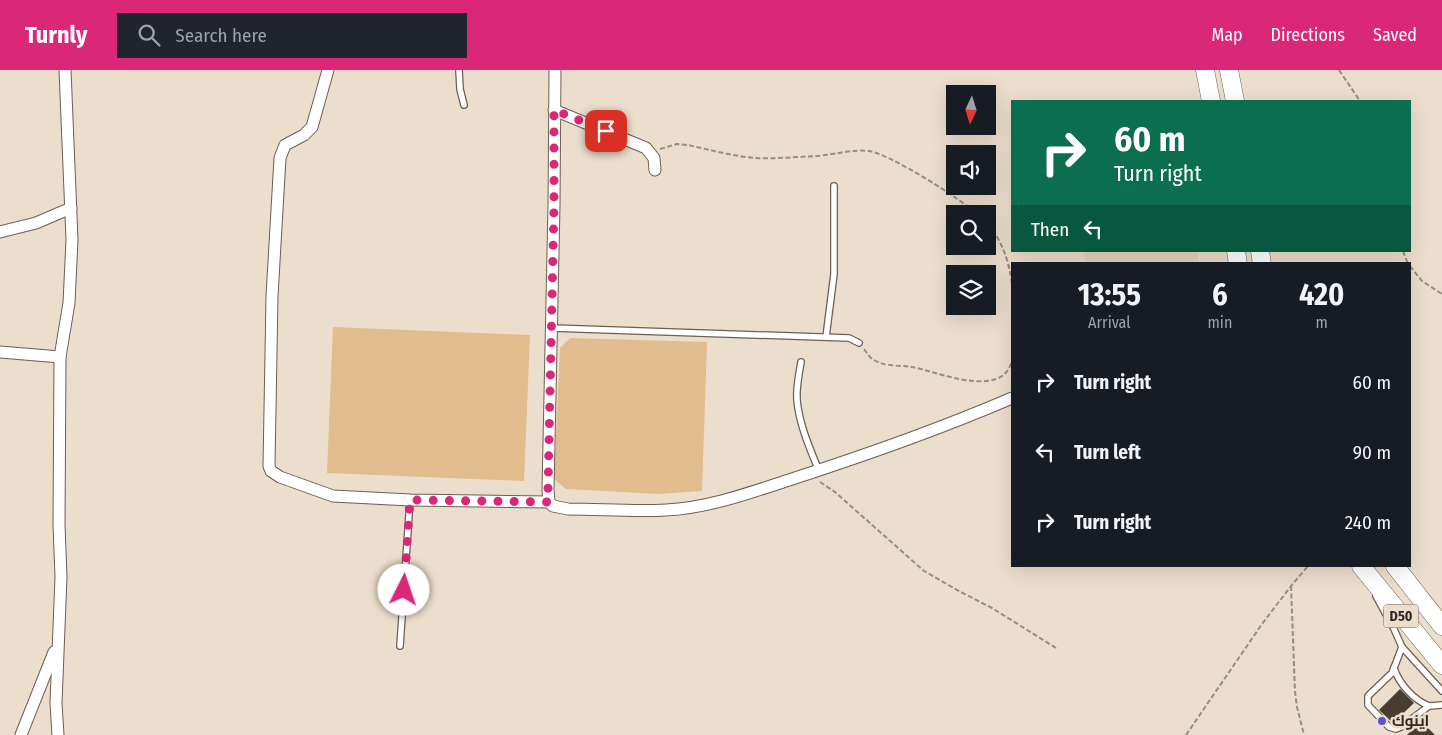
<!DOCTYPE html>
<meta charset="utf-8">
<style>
body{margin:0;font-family:"Fira Sans Condensed",Cairo,sans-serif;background:#20242c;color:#f1f3f6;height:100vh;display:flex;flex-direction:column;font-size:19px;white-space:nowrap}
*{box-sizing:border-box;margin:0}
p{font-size:16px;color:#9ea1a6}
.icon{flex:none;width:28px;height:28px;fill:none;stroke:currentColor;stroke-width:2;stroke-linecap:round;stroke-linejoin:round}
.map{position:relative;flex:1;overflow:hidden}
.sheet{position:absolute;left:1011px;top:192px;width:400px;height:305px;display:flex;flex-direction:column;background:#171b24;border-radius:0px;box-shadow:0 5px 20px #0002}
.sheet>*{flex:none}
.top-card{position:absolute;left:1011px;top:30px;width:400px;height:152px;border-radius:0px;box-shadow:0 5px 20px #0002;background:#0b6e4f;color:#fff;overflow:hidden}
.needle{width:32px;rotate:184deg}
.tools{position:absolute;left:946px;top:15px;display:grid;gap:10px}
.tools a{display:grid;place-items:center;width:50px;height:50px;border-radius:0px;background:#171b24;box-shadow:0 5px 20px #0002;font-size:25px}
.pin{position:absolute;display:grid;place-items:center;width:42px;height:42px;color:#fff;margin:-21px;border-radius:10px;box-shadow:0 2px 8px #0006}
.me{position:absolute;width:55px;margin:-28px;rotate:4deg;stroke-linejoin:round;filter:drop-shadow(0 0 4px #0008)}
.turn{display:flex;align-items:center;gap:18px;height:105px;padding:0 20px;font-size:22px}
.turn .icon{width:65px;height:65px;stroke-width:2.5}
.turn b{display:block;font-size:35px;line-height:42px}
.then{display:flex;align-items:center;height:48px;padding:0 20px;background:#0003;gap:10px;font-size:19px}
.eta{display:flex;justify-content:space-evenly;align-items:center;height:85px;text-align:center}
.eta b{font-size:30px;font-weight:700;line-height:35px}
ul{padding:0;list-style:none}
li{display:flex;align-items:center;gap:15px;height:70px;padding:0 20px}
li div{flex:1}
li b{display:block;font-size:19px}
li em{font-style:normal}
header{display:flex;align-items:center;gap:30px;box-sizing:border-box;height:70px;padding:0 25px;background:#db2777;color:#fff}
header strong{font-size:24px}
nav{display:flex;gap:28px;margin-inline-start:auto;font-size:18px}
.search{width:350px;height:45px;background:#20242c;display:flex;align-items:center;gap:12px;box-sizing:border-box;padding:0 18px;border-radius:0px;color:#9ea1a6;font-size:19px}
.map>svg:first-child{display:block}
.built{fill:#e6d3bc}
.green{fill:#e1bc8f}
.building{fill:#493d30}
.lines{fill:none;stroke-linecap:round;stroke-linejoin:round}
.service-casing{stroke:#6c5f51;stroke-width:8}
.minor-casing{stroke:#6c5f51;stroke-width:13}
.primary-casing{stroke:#6c5f51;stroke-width:19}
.path{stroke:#978d81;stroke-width:2;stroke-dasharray:5 2.5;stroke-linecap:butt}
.service{stroke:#fff;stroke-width:5.5}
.minor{stroke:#fff;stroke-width:11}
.primary{stroke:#fff;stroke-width:18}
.route{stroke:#db2777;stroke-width:9;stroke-dasharray:0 16.2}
.poi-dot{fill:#5d53cb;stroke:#ecdecd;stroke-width:2}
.labels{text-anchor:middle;stroke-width:5;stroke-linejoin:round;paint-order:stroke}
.shield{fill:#ecdecd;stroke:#685f56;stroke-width:1}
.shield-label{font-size:14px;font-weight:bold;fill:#2f2923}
.poi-label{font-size:15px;font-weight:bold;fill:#2f2923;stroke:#ecdecd;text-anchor:start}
</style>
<header>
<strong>Turnly</strong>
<div class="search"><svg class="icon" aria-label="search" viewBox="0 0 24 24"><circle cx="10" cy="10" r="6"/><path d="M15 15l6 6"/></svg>Search here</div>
<nav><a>Map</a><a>Directions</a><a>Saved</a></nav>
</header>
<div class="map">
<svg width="1442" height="665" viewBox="0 0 1442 665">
<rect width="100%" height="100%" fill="#ecdecd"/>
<!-- built -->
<path class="built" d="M1084,181H1197L1199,194H1086Z"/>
<!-- green -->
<g class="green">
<path d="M333,257L530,265L524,411L327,403Z"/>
<path d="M570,268L707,272L702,421L657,424L566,419L554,409L560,278Z"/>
</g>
<!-- building -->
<g class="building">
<path d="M1400,619L1414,633L1393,653L1379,640Z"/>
<path d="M1421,651L1435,665H1407Z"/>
</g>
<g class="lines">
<!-- service casing -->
<g class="service-casing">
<g id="service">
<path d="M459,0L460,19L464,35"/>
<path d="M552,258L849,268L859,273"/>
<path d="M826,267L834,204V116"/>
<path d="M801,292C799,304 796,317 797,330C799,354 810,379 819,401"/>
<path d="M1376,526L1394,559L1402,577L1442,621"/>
<path d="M400,576L410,430"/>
<path d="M1402,577L1392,603L1368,626V635L1389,657L1396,659L1401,657L1429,636L1442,635"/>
<path d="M1394,598C1399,614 1414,630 1429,636"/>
</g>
</g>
<!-- minor casing -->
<g class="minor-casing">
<g id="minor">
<path d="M328,0L312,57L304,65L285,75L280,88L272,226L269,396L271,401L280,407L333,426L410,430L549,432"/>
<path d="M555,0L554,135L548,420L549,432L553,436L568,439C600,439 634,442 666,440C709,438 752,422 792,409C866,385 940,359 1012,328"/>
<path d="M554,40L646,78L654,88L655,100"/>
<path d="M0,162L36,153L71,138"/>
<path d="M0,282L60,287"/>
<path d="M21,665L54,582"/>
<path d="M58,665L56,633L61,507L59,455L60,287L69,233L72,170L65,0"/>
</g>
</g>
<!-- primary casing -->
<g class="primary-casing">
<g id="primary">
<path d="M1205,0L1211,31"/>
<path d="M1229,0L1235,31"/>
<path d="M1236,181L1238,194"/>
<path d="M1260,181L1262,194"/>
<path d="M1361,496L1442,595"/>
<path d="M1395,496L1442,556"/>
</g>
</g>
<!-- path -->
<g class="path">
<path d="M1339,0L1360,31"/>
<path d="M660,79L677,74L688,75C710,80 733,86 755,88C775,89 796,87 816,86C833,85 852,79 869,81C890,84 961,129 977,144"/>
<path d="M988,154C1002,171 1009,191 1012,214"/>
<path d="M1403,181L1408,194"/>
<path d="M1410,196L1422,211L1442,224"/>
<path d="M864,279C867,283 870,288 874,290C885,297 900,295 912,297C936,302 972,317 996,309C1005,306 1010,299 1012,290"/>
<path d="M820,412L835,422L924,501L957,520L992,538L1056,578"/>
<path d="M1291,516L1295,622L1297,637L1304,665"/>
<path d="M1186,665L1262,554L1291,516L1308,496"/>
</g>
<!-- service -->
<use href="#service" class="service"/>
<!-- minor -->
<use href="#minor" class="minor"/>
<!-- primary -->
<use href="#primary" class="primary"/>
</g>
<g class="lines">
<!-- route -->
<path class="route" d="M404,520L410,430L549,432L548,420L554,135V40L606,61"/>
</g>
<!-- markers -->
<circle class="poi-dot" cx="1382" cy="651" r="5"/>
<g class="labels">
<!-- shield labels -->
<rect class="shield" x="1383.5" y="534.5" width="35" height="23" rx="4"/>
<g class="shield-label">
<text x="1401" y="551">D50</text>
</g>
<!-- poi labels -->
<g class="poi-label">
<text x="1392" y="656">اينوك</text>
</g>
</g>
</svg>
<div class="tools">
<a><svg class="needle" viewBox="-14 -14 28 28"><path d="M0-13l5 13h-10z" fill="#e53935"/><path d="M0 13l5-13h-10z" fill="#9ea1a6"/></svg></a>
<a><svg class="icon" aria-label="sound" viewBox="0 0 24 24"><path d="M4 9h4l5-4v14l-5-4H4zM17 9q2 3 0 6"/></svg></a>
<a><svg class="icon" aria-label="search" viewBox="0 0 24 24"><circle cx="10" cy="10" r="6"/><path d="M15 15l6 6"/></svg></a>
<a><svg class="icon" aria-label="layers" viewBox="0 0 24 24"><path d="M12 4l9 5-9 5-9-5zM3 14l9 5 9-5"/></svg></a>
</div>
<div class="pin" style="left:606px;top:61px;background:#d93025"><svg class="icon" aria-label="arrive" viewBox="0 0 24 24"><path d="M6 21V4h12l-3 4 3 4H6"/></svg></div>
<svg class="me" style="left:404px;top:520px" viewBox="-20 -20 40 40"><circle r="19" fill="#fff"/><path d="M0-13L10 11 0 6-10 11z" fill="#db2777"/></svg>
<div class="top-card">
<div class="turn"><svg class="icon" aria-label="right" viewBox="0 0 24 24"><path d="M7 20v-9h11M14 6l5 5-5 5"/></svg><div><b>60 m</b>Turn right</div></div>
<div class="then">Then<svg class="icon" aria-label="left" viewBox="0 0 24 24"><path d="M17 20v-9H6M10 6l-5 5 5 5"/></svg></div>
</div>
<section class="sheet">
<div class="eta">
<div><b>13:55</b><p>Arrival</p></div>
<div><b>6</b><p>min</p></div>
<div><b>420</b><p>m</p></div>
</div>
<ul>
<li><svg class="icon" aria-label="right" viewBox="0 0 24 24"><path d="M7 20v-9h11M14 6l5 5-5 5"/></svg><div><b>Turn right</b></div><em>60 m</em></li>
<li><svg class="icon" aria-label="left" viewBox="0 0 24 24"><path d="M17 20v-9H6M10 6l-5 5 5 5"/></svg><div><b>Turn left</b></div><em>90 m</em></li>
<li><svg class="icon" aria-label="right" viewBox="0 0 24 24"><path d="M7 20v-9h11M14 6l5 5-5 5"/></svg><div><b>Turn right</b></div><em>240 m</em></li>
</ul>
</section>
</div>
